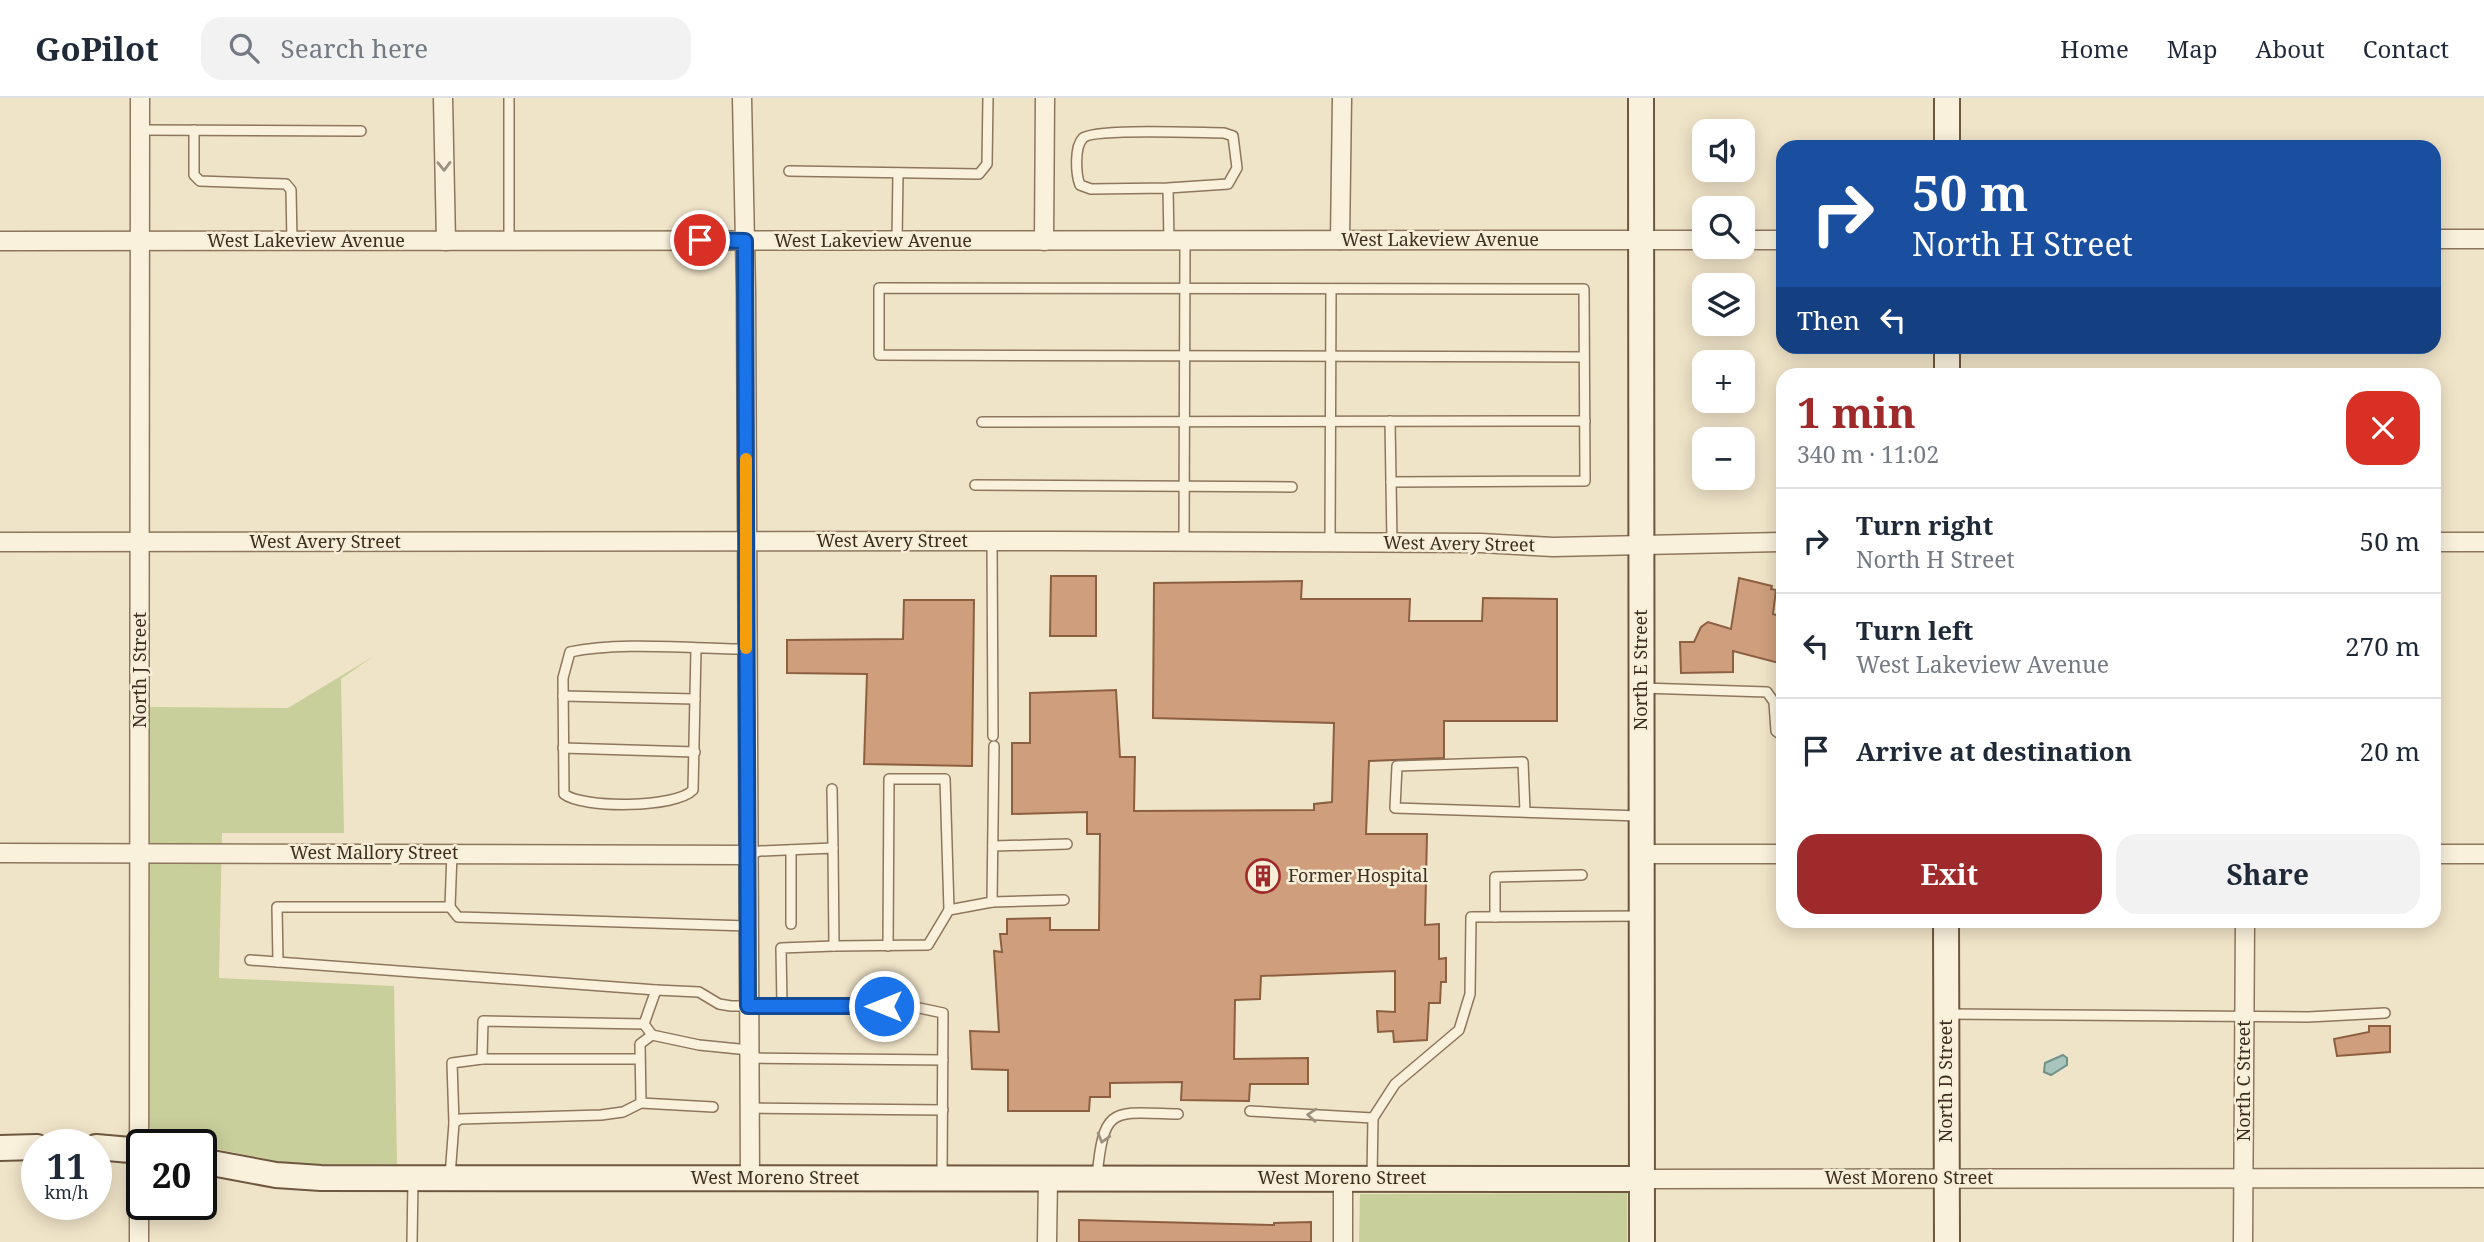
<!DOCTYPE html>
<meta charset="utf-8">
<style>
body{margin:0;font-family:"Noto Serif",serif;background:#f2f2f3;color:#1f2937;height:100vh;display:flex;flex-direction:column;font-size:26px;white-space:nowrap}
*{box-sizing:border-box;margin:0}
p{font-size:23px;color:#747a83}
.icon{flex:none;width:38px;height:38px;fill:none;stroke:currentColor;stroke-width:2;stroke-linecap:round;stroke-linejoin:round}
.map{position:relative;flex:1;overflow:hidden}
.side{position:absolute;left:1776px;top:270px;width:665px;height:560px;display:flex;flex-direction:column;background:#fff;border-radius:21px;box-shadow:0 4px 18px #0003}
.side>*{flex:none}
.banner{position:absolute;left:1776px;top:42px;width:665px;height:214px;border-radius:21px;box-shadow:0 4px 18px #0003;background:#1a4fa0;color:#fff;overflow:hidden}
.buttons{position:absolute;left:1692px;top:21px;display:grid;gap:14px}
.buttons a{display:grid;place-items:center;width:63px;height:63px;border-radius:14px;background:#fff;box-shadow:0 4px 18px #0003;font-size:35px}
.speed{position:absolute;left:21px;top:1031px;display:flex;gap:14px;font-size:35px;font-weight:700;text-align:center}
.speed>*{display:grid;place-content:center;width:91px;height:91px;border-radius:50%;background:#fff;box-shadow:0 4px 18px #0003;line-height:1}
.speed small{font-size:18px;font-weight:400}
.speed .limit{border:4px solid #111;border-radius:10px;background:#fff;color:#111}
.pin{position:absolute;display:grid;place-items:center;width:60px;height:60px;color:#fff;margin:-30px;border:4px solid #fff;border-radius:50%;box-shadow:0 2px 7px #0007}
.me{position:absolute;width:77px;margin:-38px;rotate:270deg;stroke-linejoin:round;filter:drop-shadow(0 0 5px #0008)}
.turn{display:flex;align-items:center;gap:24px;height:147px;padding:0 21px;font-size:32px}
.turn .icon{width:91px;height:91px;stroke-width:2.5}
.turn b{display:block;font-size:49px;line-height:60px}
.then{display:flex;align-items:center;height:66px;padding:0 21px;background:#0003;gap:14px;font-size:26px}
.round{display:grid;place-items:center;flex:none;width:74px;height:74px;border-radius:21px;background:#f2f2f3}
.overview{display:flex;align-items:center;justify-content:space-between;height:119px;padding:0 21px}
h1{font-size:42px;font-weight:700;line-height:52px;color:#9e2a2b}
.button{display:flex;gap:14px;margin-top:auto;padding:14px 21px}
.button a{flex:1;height:80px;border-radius:21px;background:#9e2a2b;color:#fff;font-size:28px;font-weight:700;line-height:80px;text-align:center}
.button a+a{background:#f2f2f3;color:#1f2937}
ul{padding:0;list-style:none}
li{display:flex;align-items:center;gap:21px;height:105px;padding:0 21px;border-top:2px solid #e0e1e3}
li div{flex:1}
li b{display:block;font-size:26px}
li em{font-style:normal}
header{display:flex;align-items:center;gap:42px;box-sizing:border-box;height:98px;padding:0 35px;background:#fff;border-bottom:2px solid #e0e1e3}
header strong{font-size:33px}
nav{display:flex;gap:38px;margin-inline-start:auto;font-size:24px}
.search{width:490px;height:63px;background:#f2f2f3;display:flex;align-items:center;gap:18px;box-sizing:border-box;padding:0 24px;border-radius:21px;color:#747a83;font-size:26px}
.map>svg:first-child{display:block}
.green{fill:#c9cf9b}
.water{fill:#a9c4bc;stroke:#6f938a;stroke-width:2}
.building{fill:#cf9f7d;stroke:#8d5f41;stroke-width:2}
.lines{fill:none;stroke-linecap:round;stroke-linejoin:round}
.lane-casing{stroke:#8d765c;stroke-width:12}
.street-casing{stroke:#8d765c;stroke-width:21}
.secondary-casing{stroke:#6f573f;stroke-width:28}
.lane{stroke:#faf1dc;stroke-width:9}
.street{stroke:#faf1dc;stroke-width:18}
.secondary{stroke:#faf1dc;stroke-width:24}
.oneway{stroke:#9c907e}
.route-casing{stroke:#114b97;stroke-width:18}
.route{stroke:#1a73e8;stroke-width:12}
.slow{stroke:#f59e0b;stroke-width:12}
.labels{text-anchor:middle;stroke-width:5;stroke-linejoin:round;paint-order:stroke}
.street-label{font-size:18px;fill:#3d2e20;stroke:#f7eed8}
.poi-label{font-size:18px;fill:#3d2e20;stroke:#f7eed8;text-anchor:start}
</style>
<header>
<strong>GoPilot</strong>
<div class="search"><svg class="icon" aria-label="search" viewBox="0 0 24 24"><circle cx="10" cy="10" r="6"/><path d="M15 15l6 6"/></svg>Search here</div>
<nav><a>Home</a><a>Map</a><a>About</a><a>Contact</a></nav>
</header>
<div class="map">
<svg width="2484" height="1144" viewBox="0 0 2484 1144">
<rect width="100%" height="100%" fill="#f0e4c8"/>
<!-- green -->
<g class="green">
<path d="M374,558L341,581L344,735H222L219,880L394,888L397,1066L304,1069L155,1038L147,1024L150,609L288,610Z"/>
<path d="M1627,1095V1144H1359L1360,1096Z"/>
</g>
<!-- water -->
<path class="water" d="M2063,957L2067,960V967L2051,977L2044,974L2045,965Z"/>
<!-- building -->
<g class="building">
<path d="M1051,478H1096V538H1050Z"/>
<path d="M1739,480L1772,488L1771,491L1776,492L1773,516L1783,519V566L1733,553V574L1681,575L1680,544H1694L1701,529L1708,524L1731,531Z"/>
<path d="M1302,483L1301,501H1410L1409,523H1482L1483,500L1557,501V623H1444V660L1369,663L1366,736H1427L1425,827L1439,826V861L1446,860V884H1441L1440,905H1429L1427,942L1394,944L1393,933L1378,934L1377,913L1395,914V873L1261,878L1260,901L1235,902L1234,961L1308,960V986H1250L1249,1003L1181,1002L1182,984L1110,985V999H1090L1089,1013H1008V972L972,971L970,933L999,934L994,853L1002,854L1000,836H1007V821L1050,820V832H1099L1100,736H1087V714L1012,716V645H1030V595L1116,592L1120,659H1135L1134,713L1314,712V706L1332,704L1334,625L1153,620L1154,485Z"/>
<path d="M904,502H974L972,668L864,666L867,576L787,575V542L903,541Z"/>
<path d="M2369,928H2390V954L2337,958L2334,941L2369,934Z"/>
<path d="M1079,1122L1274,1127V1125L1311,1124V1144H1079Z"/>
</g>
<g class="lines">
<!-- lane casing -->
<g class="lane-casing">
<g id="lane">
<path d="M140,32L361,33"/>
<path d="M194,32V77L200,83L286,86L291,92L292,143"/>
<path d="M789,73L979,76L987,66L988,0"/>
<path d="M1168,90L1091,91L1080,87C1076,77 1074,49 1083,40C1094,30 1203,35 1224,35L1233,38L1237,70L1228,86L1168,90L1169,143"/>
<path d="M509,142V0"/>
<path d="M897,143L898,75"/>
<path d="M1390,323L1392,444"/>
<path d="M982,324L1585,323"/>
<path d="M1391,384L1585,383L1584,191L879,190V257L1584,259"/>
<path d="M975,387L1292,389"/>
<path d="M992,443L993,638"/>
<path d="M1184,443L1185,143"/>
<path d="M1330,444L1331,191"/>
<path d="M696,551L693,692C676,710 583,711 564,696L563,580L570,554C621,543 693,551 746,551"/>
<path d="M1642,590L1767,594L1774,604L1776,633L1783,638"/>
<path d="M563,598L695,601"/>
<path d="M994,648L992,804L1064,802"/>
<path d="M563,650L695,654"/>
<path d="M832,691L833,750"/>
<path d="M1525,713L1523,664L1397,668L1395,710L1640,718"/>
<path d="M993,748L1067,746"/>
<path d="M791,752V826"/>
<path d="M452,755L450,809L458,819L748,828"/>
<path d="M747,757L760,753L833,750L834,848L781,850L782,908"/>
<path d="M1495,819V779L1582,777"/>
<path d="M834,848L928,847L949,812L992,804"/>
<path d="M888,848L889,681H945L949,812"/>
<path d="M250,862L656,892"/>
<path d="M278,864L277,809H450"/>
<path d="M1947,916L2308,919L2385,915"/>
<path d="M652,937L644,926L656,892L699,894L719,906L731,908H910L943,915L942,1078"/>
<path d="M749,960L943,962"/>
<path d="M482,961L483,923L644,926"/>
<path d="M641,1005L713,1009"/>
<path d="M749,1010L943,1012"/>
<path d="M1250,1013L1373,1020"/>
<path d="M454,1025L452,965L482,961H639"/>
<path d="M450,1078L454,1025L460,1021L601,1017L623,1014L641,1005L640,946L652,937L699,947L749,952"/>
<path d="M1097,1078C1104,1007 1112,1014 1178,1016"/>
<path d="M1372,1078L1373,1020L1395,986L1459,932L1470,896L1471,819L1640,818"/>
<path d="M412,1144L413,1083"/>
</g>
</g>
<!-- street casing -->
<g class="street-casing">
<g id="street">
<path d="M443,0L446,143"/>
<path d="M742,0L746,193L750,1080"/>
<path d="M2434,141H2484"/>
<path d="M1340,142L1342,0"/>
<path d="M1743,142H1783"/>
<path d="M0,143L1704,142"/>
<path d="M1044,143L1045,0"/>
<path d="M0,444L1055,443L1481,445L1553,449L1783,444"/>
<path d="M2434,444H2484"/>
<path d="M0,755L747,757"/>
<path d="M1642,756H1783"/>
<path d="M2434,756H2484"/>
<path d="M1642,1081L2484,1080"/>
<path d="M139,1144L140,0"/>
<path d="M1047,1144L1048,1080"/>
<path d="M1343,1144V1080"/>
<path d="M2243,1144L2245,822"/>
</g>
</g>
<!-- secondary casing -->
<g class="secondary-casing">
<g id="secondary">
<path d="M1641,0L1642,1144"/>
<path d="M1947,0V49"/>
<path d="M1947,276V248"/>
<path d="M1946,822L1947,1144"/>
<path d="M96,1049L142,1053"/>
<path d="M0,1050L37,1049"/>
<path d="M201,1063L276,1077L321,1080L1642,1081"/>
</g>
</g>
<!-- lane -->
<use href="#lane" class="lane"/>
<!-- street -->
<use href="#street" class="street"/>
<!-- secondary -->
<use href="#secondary" class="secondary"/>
</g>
<!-- one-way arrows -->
<defs><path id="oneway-chevron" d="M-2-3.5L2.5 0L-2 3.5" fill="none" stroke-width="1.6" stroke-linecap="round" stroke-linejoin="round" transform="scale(1.75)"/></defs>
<g class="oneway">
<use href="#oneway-chevron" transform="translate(444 68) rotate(89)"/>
<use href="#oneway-chevron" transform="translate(1312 1017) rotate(-176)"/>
<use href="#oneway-chevron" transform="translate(1103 1040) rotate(106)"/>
</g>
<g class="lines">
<!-- route casing -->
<g class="route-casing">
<path id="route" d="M700,142L745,143L748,908H884"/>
</g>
<!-- route -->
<use href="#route" class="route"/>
<!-- slow -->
<path class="slow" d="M746,361V550"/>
</g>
<!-- icons -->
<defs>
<g id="building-ring" transform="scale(1.75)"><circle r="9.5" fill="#f7eed8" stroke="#9e2a2b" stroke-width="1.5"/><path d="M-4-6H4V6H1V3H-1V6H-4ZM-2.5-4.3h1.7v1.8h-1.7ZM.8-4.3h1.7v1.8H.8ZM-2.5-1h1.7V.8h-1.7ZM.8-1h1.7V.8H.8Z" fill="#9e2a2b"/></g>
</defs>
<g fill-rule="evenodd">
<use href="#building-ring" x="1263" y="778"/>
</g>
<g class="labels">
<!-- street labels -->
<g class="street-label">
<text x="1440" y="148">West Lakeview Avenue</text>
<text x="306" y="149">West Lakeview Avenue</text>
<text x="873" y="149">West Lakeview Avenue</text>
<text x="892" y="449">West Avery Street</text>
<text x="325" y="450">West Avery Street</text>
<text transform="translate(1459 446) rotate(1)" y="6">West Avery Street</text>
<text transform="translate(140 572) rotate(-90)" y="6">North J Street</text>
<text transform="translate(1641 572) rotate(-90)" y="6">North E Street</text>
<text x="374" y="761">West Mallory Street</text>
<text transform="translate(1946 983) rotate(-90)" y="6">North D Street</text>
<text transform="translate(2244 983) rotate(-90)" y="6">North C Street</text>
<text x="775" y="1086">West Moreno Street</text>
<text x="1342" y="1086">West Moreno Street</text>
<text x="1909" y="1086">West Moreno Street</text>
</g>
<!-- poi labels -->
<g class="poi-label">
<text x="1288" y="784">Former Hospital</text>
</g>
</g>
</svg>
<div class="buttons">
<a><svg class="icon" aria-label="sound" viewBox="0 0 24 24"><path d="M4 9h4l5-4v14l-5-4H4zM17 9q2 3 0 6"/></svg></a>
<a><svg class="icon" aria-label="search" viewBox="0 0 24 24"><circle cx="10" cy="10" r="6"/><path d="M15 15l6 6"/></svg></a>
<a><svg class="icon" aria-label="layers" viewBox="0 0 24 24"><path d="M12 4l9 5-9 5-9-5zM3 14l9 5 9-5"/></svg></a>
<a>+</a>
<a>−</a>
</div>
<div class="speed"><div>11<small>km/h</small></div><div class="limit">20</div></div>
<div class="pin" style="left:700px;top:142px;background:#d93025"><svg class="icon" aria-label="arrive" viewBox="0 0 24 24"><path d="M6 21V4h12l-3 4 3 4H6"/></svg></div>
<svg class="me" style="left:884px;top:908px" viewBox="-20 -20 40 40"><circle r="17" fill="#1a73e8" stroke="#fff" stroke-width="3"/><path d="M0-11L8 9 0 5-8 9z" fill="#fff"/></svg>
<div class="banner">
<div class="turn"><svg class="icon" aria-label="right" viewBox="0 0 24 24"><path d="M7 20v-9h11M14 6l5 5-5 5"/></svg><div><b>50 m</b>North H Street</div></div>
<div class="then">Then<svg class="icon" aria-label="left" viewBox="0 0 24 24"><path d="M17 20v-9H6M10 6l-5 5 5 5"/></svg></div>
</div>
<section class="side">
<div class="overview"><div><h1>1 min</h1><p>340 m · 11:02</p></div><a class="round" style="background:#d93025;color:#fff"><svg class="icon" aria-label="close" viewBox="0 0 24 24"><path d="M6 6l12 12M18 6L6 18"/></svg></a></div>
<ul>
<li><svg class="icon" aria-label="right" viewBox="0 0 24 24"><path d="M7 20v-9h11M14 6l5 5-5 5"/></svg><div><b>Turn right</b><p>North H Street</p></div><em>50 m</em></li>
<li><svg class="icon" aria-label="left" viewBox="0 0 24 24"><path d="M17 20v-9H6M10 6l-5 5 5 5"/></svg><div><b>Turn left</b><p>West Lakeview Avenue</p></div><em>270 m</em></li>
<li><svg class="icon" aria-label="arrive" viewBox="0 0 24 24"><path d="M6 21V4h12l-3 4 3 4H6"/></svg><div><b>Arrive at destination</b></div><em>20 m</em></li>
</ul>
<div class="button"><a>Exit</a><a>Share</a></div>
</section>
</div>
